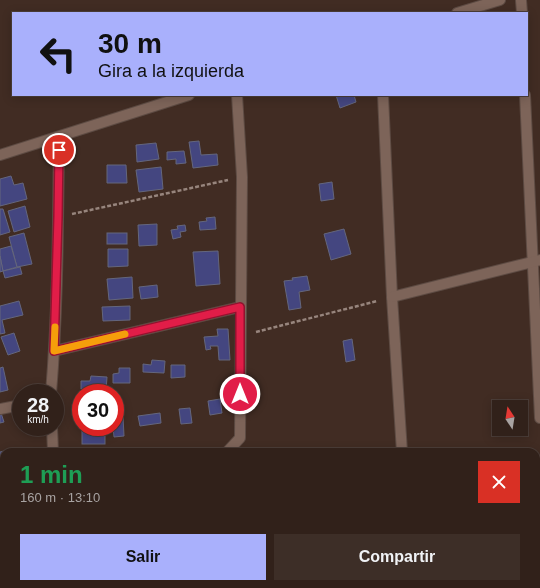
<!DOCTYPE html>
<html lang="es">
<meta charset="utf-8">
<style>
body{margin:0;font-family:Arial,sans-serif;background:#3d2e27;color:#f1f3f6;height:100vh;display:flex;flex-direction:column;font-size:15px;white-space:nowrap}
*{box-sizing:border-box;margin:0}
p{font-size:13px;color:#a8a3a2}
.icon{flex:none;width:22px;height:22px;fill:none;stroke:currentColor;stroke-width:2;stroke-linecap:round;stroke-linejoin:round}
.map{position:relative;flex:1;overflow:hidden}
.details{position:absolute;left:0px;top:448px;width:540px;height:140px;display:flex;flex-direction:column;background:#31211a;border-radius:12px 12px 0 0;box-shadow:0 2px 10px #0003,0 0 0 1px #4c3e39}
.details>*{flex:none}
.top-card{position:absolute;left:12px;top:12px;width:516px;height:84px;border-radius:0px;box-shadow:0 2px 10px #0003,0 0 0 1px #4c3e39;background:#a9b0fc;color:#111;overflow:hidden}
.needle{width:26px;rotate:348deg}
.fabs{position:absolute;left:492px;top:400px;display:grid;gap:8px}
.fabs a{display:grid;place-items:center;width:36px;height:36px;border-radius:0px;background:#31211a;box-shadow:0 2px 10px #0003,0 0 0 1px #4c3e39;font-size:20px}
.speed{position:absolute;left:12px;top:384px;display:flex;gap:8px;font-size:20px;font-weight:700;text-align:center}
.speed>*{display:grid;place-content:center;width:52px;height:52px;border-radius:50%;background:#31211a;box-shadow:0 2px 10px #0003,0 0 0 1px #4c3e39;line-height:1}
.speed small{font-size:10px;font-weight:400}
.speed .limit{border:6px solid #d22;background:#fff;color:#111}
.pin{position:absolute;display:grid;place-items:center;width:34px;height:34px;color:#fff;margin:-17px;border:2px solid #fff;border-radius:50%;box-shadow:0 1px 4px #0007}
.me{position:absolute;width:44px;margin:-22px;rotate:0deg;stroke-linejoin:round;filter:drop-shadow(0 0 3px #0008)}
.turn{display:flex;align-items:center;gap:14px;height:84px;padding:0 20px;font-size:18px}
.turn .icon{width:52px;height:52px;stroke-width:2.5}
.turn b{display:block;font-size:28px;line-height:34px}
.round{display:grid;place-items:center;flex:none;width:42px;height:42px;border-radius:0px;background:#3d2e27}
.overview{display:flex;align-items:center;justify-content:space-between;height:68px;padding:0 20px}
h1{font-size:24px;font-weight:800;line-height:30px;color:#1e9e55}
.action{display:flex;gap:8px;margin-top:auto;padding:8px 20px}
.action a{flex:1;height:46px;border-radius:0px;background:#a9b0fc;color:#111;font-size:16px;font-weight:800;line-height:46px;text-align:center}
.action a+a{background:#3d2e27;color:#f1f3f6}
.map>svg:first-child{display:block}
.building{fill:#444680;stroke:#64667d}
.lines{fill:none;stroke-linecap:round;stroke-linejoin:round}
.minor-casing{stroke:#5d4b43;stroke-width:12}
.path{stroke:#97857d;stroke-width:2.5;stroke-dasharray:4 2;stroke-linecap:butt}
.minor{stroke:#7d6459;stroke-width:10}
.route-casing{stroke:#92132f;stroke-width:10}
.route{stroke:#e11d48;stroke-width:7}
.slow{stroke:#f59e0b;stroke-width:7}
</style>
<div class="map">
<svg width="540" height="588" viewBox="0 0 540 588">
<rect width="100%" height="100%" fill="#412c23"/>
<!-- building -->
<g class="building">
<path d="M336,95H354L356,102L340,108Z"/>
<path d="M199,141L201,155L217,154L218,165L193,168L189,142Z"/>
<path d="M156,143L159,159L137,162L136,145Z"/>
<path d="M184,151L186,163L176,164V159L167,160V152Z"/>
<path d="M107,165H126L127,183H107Z"/>
<path d="M161,167L163,189L139,192L136,170Z"/>
<path d="M11,176L14,185L23,183L27,199L0,206V179Z"/>
<path d="M332,182L334,199L321,201L319,184Z"/>
<path d="M25,206L30,227L14,232L8,211Z"/>
<path d="M0,209H3L10,232L0,235Z"/>
<path d="M215,217L216,229L200,230L199,222L207,221L206,218Z"/>
<path d="M157,224V245L139,246L138,225Z"/>
<path d="M185,225L186,231L180,232L181,237L173,239L171,230L178,229L177,226Z"/>
<path d="M344,229L351,254L331,260L324,234Z"/>
<path d="M24,233L32,264L17,267L9,237Z"/>
<rect x="107" y="233" width="20" height="11"/>
<path d="M11,246L17,267L3,271L0,256V249Z"/>
<path d="M108,249H128V266L108,267Z"/>
<path d="M218,251L220,284L196,286L193,252Z"/>
<path d="M0,256L3,271L0,272Z"/>
<path d="M20,267L22,274L5,278L3,271Z"/>
<path d="M307,276L310,290L299,292L301,308L289,310L284,281L293,280L292,278Z"/>
<path d="M132,277L133,298L109,300L107,279Z"/>
<path d="M157,285L158,297L141,299L139,287Z"/>
<path d="M19,301L23,315L2,320L5,333L0,334V306Z"/>
<path d="M130,306V320L103,321L102,307Z"/>
<path d="M217,329H228L230,360H219L218,346H210L211,349L206,350L204,337L218,336Z"/>
<path d="M14,333L20,351L8,355L1,337Z"/>
<path d="M352,339L355,360L346,362L343,341Z"/>
<path d="M152,360L165,361L164,373L143,372V364L151,365Z"/>
<path d="M171,365H185V377L171,378Z"/>
<path d="M3,367L8,390L0,392V368Z"/>
<path d="M119,368H130V383H113V374L119,373Z"/>
<path d="M91,376L107,377L106,391L81,389V381H90Z"/>
<path d="M220,399L222,413L210,415L208,401Z"/>
<path d="M190,408L192,423L181,424L179,409Z"/>
<path d="M1,413L4,422L0,423V414Z"/>
<path d="M160,413L161,423L140,426L138,416Z"/>
<path d="M123,416L124,436L114,437L113,427H115V417Z"/>
<rect x="82" y="431" width="23" height="13"/>
<path d="M4,451V472L0,473V452Z"/>
<path d="M4,479V500L0,501V480Z"/>
<path d="M3,508L4,512V538L0,539V509Z"/>
<path d="M0,545H3L4,549V556H2L4,564L0,565Z"/>
<path d="M4,571V584H10V587L22,584L23,588H0V572Z"/>
</g>
<g class="lines">
<!-- minor casing -->
<g class="minor-casing">
<g id="minor">
<path d="M521,0L522,13"/>
<path d="M457,13L500,0"/>
<path d="M383,95L392,297L402,452"/>
<path d="M525,95L540,418"/>
<path d="M0,155L189,95"/>
<path d="M392,297L540,260"/>
<path d="M54,351L240,307"/>
<path d="M51,393C58,308 58,222 59,137"/>
<path d="M0,409L21,405"/>
<path d="M52,427L53,452"/>
<path d="M227,452L240,438L242,177L237,95"/>
<path d="M171,584V588"/>
<path d="M408,584V588"/>
<path d="M42,588L43,584"/>
<path d="M79,588L83,584"/>
</g>
</g>
<!-- path -->
<g class="path">
<path d="M72,214L228,180"/>
<path d="M256,332L377,301"/>
<path d="M132,584L134,588"/>
</g>
<!-- minor -->
<use href="#minor" class="minor"/>
</g>
<g class="lines">
<!-- route casing -->
<g class="route-casing">
<path id="route" d="M59,150L58,217L54,351L240,307V394"/>
</g>
<!-- route -->
<use href="#route" class="route"/>
<!-- slow -->
<path class="slow" d="M55,327L54,351L125,334"/>
</g>
</svg>
<div class="fabs">
<a><svg class="needle" viewBox="-14 -14 28 28"><path d="M0-13l5 13h-10z" fill="#e53935"/><path d="M0 13l5-13h-10z" fill="#a8a3a2"/></svg></a>
</div>
<div class="speed"><div>28<small>km/h</small></div><div class="limit">30</div></div>
<div class="pin" style="left:59px;top:150px;background:#d93025"><svg class="icon" aria-label="arrive" viewBox="0 0 24 24"><path d="M6 21V4h12l-3 4 3 4H6"/></svg></div>
<svg class="me" style="left:240px;top:394px" viewBox="-20 -20 40 40"><circle r="17" fill="#e11d48" stroke="#fff" stroke-width="3"/><path d="M0-11L8 9 0 5-8 9z" fill="#fff"/></svg>
<div class="top-card">
<div class="turn"><svg class="icon" aria-label="left" viewBox="0 0 24 24"><path d="M17 20v-9H6M10 6l-5 5 5 5"/></svg><div><b>30 m</b>Gira a la izquierda</div></div>
</div>
<section class="details">
<div class="overview"><div><h1>1 min</h1><p>160 m · 13:10</p></div><a class="round" style="background:#d93025;color:#fff"><svg class="icon" aria-label="close" viewBox="0 0 24 24"><path d="M6 6l12 12M18 6L6 18"/></svg></a></div>
<div class="action"><a>Salir</a><a>Compartir</a></div>
</section>
</div>
